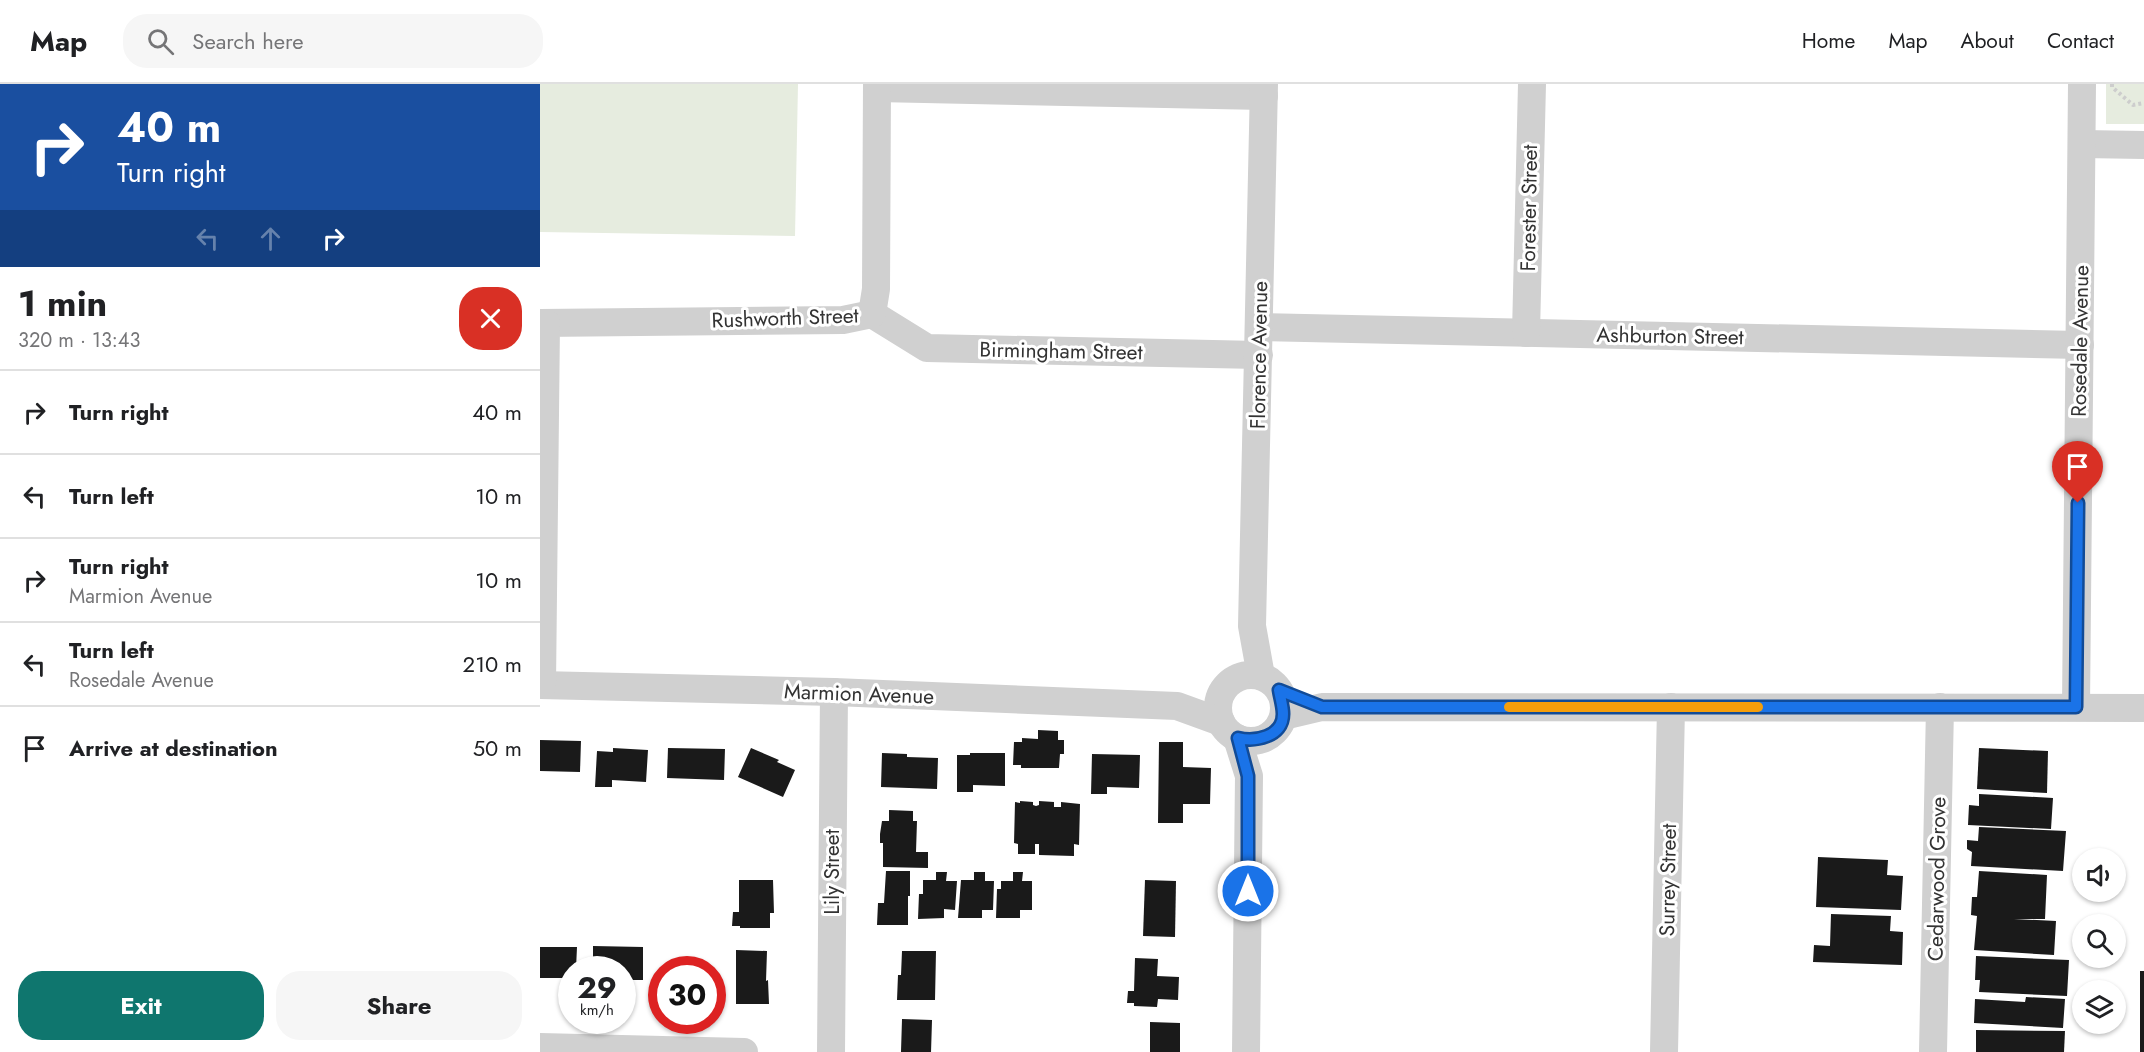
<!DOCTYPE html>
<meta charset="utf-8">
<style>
body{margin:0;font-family:Jost,sans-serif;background:#f6f6f6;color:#202124;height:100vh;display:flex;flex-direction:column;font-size:22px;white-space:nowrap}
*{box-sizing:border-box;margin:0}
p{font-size:20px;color:#757577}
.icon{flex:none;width:33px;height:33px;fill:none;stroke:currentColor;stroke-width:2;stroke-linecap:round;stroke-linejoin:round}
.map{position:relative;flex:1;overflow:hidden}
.side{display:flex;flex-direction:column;background:#fff;width:540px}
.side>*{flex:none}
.top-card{background:#1a4fa0;color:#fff;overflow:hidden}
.fabs{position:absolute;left:1532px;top:764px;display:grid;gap:12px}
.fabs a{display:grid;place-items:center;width:54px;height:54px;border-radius:50%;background:#fff;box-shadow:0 2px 4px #0004;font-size:30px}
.speed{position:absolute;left:18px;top:872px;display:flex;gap:12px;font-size:30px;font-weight:700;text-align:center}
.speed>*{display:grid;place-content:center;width:78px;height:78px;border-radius:50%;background:#fff;box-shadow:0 2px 4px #0004;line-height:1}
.speed small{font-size:15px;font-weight:400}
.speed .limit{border:9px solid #d22;background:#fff;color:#111}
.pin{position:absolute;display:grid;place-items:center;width:51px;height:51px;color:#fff;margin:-62px -26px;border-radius:50% 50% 50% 0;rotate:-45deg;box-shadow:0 0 6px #0007}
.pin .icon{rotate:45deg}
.me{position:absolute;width:66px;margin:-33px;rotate:0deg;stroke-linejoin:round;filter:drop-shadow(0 0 4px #0008)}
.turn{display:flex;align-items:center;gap:21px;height:126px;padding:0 18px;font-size:27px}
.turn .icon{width:78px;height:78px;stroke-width:2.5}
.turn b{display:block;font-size:42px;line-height:51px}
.lanes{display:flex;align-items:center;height:57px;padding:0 18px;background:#0003;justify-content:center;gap:30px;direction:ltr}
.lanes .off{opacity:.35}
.round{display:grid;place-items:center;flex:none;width:63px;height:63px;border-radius:24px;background:#f6f6f6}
.head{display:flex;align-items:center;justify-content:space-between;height:102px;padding:0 18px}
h1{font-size:36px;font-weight:700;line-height:45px}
.button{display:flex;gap:12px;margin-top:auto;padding:12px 18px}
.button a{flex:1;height:69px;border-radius:24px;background:#0f766e;color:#fff;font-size:24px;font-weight:700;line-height:69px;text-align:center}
.button a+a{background:#f6f6f6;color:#202124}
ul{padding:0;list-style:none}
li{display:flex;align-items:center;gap:18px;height:84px;padding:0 18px;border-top:2px solid #e0e0e0}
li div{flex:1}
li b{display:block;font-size:22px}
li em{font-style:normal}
header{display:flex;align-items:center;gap:36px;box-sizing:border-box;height:84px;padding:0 30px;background:#fff;border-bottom:2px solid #e0e0e0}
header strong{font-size:28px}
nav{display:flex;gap:33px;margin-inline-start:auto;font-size:21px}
.search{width:420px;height:54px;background:#f6f6f6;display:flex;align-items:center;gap:15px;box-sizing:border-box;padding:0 21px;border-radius:24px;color:#757577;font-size:22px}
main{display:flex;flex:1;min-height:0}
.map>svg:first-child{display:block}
.green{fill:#e6ecdf}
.building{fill:#1a1a1a}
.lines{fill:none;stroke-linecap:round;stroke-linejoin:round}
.path{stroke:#cdcdcd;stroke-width:4;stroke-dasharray:3 3;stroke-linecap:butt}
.minor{stroke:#d0d0d0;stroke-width:28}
.route-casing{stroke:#114b97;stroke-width:15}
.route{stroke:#1a73e8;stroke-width:10}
.slow{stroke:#f59e0b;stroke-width:10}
.labels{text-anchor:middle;stroke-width:6;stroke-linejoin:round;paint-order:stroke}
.street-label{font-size:21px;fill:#333;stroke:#fff}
</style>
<header>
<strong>Map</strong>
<div class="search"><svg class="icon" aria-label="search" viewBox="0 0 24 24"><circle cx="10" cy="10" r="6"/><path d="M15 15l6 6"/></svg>Search here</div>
<nav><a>Home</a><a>Map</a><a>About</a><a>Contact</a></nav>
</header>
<main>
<section class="side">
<div class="top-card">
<div class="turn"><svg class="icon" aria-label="right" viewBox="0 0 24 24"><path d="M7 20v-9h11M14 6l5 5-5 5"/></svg><div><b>40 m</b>Turn right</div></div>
<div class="lanes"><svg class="icon off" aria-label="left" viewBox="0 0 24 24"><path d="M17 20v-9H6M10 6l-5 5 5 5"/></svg><svg class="icon off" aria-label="ahead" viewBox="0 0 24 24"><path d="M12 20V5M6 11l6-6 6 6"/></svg><svg class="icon" aria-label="right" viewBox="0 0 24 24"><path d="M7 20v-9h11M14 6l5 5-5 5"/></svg></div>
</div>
<div class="head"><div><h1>1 min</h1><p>320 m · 13:43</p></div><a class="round" style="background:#d93025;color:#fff"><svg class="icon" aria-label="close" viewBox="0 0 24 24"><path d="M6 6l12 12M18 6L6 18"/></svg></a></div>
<ul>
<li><svg class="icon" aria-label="right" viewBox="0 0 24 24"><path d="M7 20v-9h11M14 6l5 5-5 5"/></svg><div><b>Turn right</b></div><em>40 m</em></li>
<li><svg class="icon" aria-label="left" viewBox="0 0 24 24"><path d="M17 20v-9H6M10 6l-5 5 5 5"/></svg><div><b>Turn left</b></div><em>10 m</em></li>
<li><svg class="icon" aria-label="right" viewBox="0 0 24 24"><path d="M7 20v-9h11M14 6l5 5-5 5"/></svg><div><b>Turn right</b><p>Marmion Avenue</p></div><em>10 m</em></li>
<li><svg class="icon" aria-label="left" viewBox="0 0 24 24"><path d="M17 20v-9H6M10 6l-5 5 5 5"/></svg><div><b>Turn left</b><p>Rosedale Avenue</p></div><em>210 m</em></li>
<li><svg class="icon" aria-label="arrive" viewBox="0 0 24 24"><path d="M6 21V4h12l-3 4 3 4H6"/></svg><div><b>Arrive at destination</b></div><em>50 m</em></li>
</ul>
<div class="button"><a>Exit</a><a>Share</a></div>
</section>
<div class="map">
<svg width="1604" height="968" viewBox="0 0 1604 968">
<rect width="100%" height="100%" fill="#fff"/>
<!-- green -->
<g class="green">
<path d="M0,0H258L255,152L0,148Z"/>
<rect x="1566" y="0" width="38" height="40"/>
</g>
<!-- building -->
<g class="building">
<path d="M498,646L518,647V656H524V670H520L519,684H481V681H473L474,658H482V654L498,655Z"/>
<path d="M0,656L41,657L40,688L0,687Z"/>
<path d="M619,658H643V683L671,684L670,720H643V739H618Z"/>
<path d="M73,664L108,666L106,698L72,696V703H55L57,667L73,668Z"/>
<path d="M128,664L185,665L184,696L127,694Z"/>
<path d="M211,664L239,676L237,678L255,686L243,713L198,693Z"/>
<path d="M1439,664L1508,667L1507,709L1437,705Z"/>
<path d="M342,669L367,670V673L398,674L397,705L341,703Z"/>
<path d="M430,669H465V702L433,701V708H417V671H430Z"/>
<path d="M552,670L600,671L599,704L567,703V710H551Z"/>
<path d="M1439,710L1513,714L1511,745L1428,741L1429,721L1439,722Z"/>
<path d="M480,717L493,718V721L496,722L499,721V717L514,718V723H521V718L540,720L539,761L534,760V772L499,771V760H495V770H478V760L474,759L475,718L480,719Z"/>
<path d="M349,726L373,727V737H377L376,768H388V784L343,783V759H340V750L342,737H349Z"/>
<path d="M1439,743L1526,747L1523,787L1431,782L1432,768L1427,765V756L1438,757Z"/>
<path d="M1278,773L1348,776L1347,791L1363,792L1361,826L1276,823Z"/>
<path d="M346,787H370V812H368V841H337L338,819H344Z"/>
<path d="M1439,787L1507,791L1505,835H1474L1516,837L1514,871L1434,866L1437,832L1431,831L1432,813H1437Z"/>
<path d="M396,788H407L406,797H417L415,826L404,825V834L378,835L379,810H383V796H396Z"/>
<path d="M434,788H445V797H454L453,826H442V834H418L421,796H434Z"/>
<path d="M473,788H483L482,797H492V826H480V834H456L457,805H461V797H473Z"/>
<path d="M199,796H233L234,829H230V844H200V842H192L193,828H199Z"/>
<path d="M605,796L636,797L635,853L603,852Z"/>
<path d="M1291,830L1351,832L1350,847L1363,848L1362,881L1273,878L1274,861L1290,862Z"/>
<path d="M53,862L103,863V896H82V885H53Z"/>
<path d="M0,863H37L36,885H32V894H0Z"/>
<path d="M196,866L227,867L226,897L228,896L229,920H196Z"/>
<path d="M362,867H396L395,916H357L358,891H361Z"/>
<path d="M1436,872L1529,876L1527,912L1439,908L1440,896H1435Z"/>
<path d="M595,874L618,875L617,892L639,893L638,916L618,915L617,923L594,922V919H587L588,907H594Z"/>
<rect x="1600" y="887" width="4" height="81"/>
<path d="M1486,913L1525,915L1523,944L1434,939L1435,915L1485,918Z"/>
<path d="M362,935L392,936L391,968H361Z"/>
<path d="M610,938L640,939V968H610Z"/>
<path d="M1436,946L1525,947L1524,968H1436Z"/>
</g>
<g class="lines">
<!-- path -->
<path class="path" d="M1572,0V3L1593,21L1604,19"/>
<!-- minor -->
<g class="minor">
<path d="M337,4L724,12"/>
<path d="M1542,60L1604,61"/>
<path d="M332,230L387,264L719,271"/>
<path d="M0,239L303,236L332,230L336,205L337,0"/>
<path d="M720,243L1540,261"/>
<path d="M986,249L992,0"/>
<circle cx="711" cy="624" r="33"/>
<path d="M721,592L712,542L724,0"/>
<path d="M0,601L294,608L637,622L681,638"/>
<path d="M2,601L6,239"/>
<path d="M1536,623L1542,0"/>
<path d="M744,632L782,623L1604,624"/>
<path d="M697,654L709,692L706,968"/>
<path d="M0,963L204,968"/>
<path d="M291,968L294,608"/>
<path d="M1124,968L1131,623"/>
<path d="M1393,968L1400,623"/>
</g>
</g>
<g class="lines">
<!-- route casing -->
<g class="route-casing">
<path id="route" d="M708,807V692L698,654C715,658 743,653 743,630C743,622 740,613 739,606L782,623H1536L1538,419"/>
</g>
<!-- route -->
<use href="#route" class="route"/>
<!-- slow -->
<path class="slow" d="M969,623H1218"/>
</g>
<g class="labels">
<!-- street labels -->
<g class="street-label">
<text transform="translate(989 124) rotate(-89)" y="7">Forester Street</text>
<text transform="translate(245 234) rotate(-2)" y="7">Rushworth Street</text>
<text transform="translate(1130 252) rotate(1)" y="7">Ashburton Street</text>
<text transform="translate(1540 257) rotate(-89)" y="7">Rosedale Avenue</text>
<text transform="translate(521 267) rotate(1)" y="7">Birmingham Street</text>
<text transform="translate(719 271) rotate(-89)" y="7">Florence Avenue</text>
<text transform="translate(319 610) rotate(2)" y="7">Marmion Avenue</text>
<text transform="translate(292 788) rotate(-90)" y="7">Lily Street</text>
<text transform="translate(1397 795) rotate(-89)" y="7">Cedarwood Grove</text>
<text transform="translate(1128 796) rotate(-89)" y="7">Surrey Street</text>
</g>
</g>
</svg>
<div class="fabs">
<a><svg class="icon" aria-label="sound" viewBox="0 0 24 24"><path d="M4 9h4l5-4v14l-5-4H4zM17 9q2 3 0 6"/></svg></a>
<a><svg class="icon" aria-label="search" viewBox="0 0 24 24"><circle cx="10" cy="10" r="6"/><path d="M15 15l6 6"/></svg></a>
<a><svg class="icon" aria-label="layers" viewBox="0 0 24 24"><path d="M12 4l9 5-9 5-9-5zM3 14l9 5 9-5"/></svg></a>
</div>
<div class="speed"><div>29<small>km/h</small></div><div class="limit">30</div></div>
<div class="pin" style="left:1538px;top:419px;background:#d93025"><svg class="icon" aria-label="arrive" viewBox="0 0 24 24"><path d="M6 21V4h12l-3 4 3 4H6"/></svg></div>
<svg class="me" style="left:708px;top:807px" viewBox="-20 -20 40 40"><circle r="17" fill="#1a73e8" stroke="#fff" stroke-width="3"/><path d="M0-11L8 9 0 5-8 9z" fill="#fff"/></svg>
</div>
</main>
